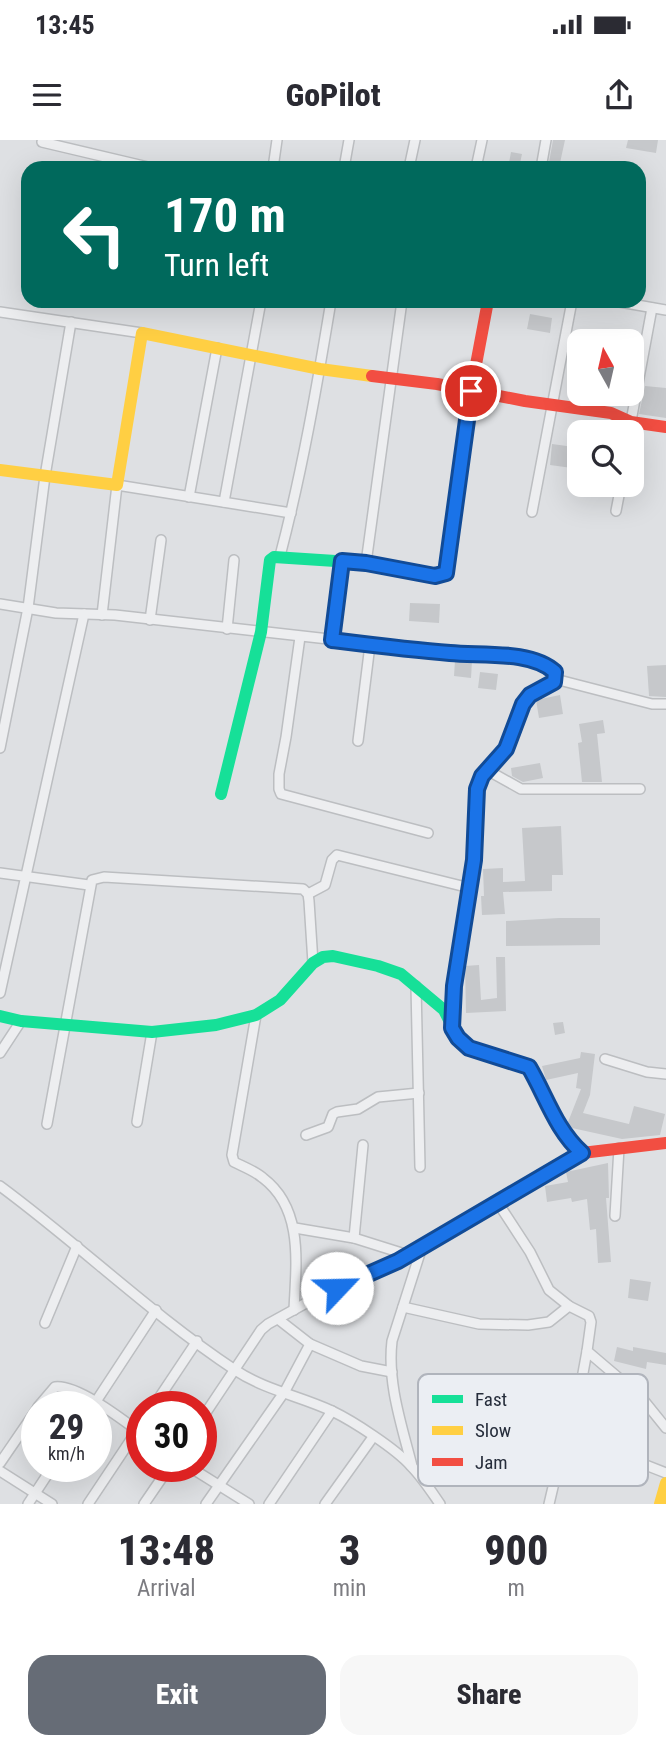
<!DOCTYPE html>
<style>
body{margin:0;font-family:"Roboto Condensed",sans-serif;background:#f7f7f7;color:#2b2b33;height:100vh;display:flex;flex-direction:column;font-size:26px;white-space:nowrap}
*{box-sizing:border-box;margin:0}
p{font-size:23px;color:#7c7c81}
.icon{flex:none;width:38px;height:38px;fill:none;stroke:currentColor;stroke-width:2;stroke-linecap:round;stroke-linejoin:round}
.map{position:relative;height:1364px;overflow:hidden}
.side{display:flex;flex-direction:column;background:#fff;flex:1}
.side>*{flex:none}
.banner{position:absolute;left:21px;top:21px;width:625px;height:147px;border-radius:21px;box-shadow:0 7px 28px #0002;background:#00695c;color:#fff;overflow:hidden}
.needle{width:46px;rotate:352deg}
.fabs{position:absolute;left:567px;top:189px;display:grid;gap:14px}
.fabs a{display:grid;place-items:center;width:77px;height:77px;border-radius:14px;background:#fff;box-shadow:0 7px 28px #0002;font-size:35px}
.speed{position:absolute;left:21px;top:1251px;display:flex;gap:14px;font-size:35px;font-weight:700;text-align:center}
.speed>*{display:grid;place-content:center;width:91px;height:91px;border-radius:50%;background:#fff;box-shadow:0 7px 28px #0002;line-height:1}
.speed small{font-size:18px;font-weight:400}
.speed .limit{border:10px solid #d22;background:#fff;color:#111}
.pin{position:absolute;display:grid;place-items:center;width:60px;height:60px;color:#fff;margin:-30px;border:4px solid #fff;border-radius:50%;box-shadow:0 2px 7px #0007}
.me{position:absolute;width:77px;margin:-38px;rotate:66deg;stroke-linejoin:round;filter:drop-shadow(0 0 5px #0008)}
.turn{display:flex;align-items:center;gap:24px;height:147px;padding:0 28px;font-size:32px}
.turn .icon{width:91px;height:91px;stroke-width:2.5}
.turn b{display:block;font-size:49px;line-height:60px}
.eta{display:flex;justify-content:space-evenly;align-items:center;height:119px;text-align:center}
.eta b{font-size:42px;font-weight:800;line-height:49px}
.button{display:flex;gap:14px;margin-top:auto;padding:14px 28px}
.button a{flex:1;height:80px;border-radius:21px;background:#666c76;color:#fff;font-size:28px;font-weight:800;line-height:80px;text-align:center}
.button a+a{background:#f7f7f7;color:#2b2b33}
.status{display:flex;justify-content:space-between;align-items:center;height:49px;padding:0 35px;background:#fff;direction:ltr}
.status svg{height:19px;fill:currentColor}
header{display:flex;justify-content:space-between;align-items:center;height:91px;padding:0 28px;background:#fff;font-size:32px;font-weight:800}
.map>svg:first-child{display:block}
.building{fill:#c6c8cb}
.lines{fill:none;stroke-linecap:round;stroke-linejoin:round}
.street-casing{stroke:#bcbec1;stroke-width:12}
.street{stroke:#edeef0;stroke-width:9}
.fast{stroke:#16e098;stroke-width:12}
.slow{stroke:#ffcf43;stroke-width:12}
.jam{stroke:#f24e42;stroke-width:12}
.route-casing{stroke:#114b97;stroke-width:18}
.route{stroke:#1a73e8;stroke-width:12}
.key{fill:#ebeef3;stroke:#b0b4bc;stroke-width:2}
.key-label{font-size:19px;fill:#262d3b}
</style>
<div class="status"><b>13:45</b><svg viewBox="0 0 49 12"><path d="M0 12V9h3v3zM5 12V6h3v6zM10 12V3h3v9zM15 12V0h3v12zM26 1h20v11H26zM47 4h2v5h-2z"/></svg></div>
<header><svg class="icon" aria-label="menu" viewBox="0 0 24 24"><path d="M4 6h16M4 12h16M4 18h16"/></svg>GoPilot<svg class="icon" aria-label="share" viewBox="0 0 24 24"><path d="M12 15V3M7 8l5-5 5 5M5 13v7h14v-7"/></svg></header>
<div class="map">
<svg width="666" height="1364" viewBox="0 0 666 1364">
<rect width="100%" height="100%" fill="#dee0e3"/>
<!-- building -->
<g class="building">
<path d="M553,0H565L560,23L556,22L555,28H548Z"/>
<path d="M628,0H658L656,13L626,8Z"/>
<path d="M511,12L522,14L519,28H508Z"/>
<path d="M530,174L552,178L550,193L527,189Z"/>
<path d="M645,246L666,248V278L639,274Z"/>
<path d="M552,304L574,307L572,328L550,325Z"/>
<path d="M410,463L440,464L439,483L409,481Z"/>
<path d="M455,520L472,521L471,538L454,536Z"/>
<path d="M666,525V557L649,556L647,526Z"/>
<path d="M480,532L498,534L496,550L478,548Z"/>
<path d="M560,555L563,574L539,578L536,560Z"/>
<path d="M603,580L605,593L597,594L602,642H582L578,603L582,602L579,584Z"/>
<path d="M540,623L543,638L523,642L512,636L511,628Z"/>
<path d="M561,686L563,735H552V751L503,752L505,774L482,775L481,756H484L483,729L503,728V742L525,741L522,688Z"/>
<path d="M559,778H600V805L506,806V781Z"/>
<path d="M496,817H505L506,871L466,873L465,826L479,825L481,860L497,858Z"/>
<path d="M563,882L565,893L555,895L553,883Z"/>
<path d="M581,912L595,914L590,955L583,973L629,984L634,966L665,974L660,995L622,999L572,988L568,982L581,949L576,948L578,933L546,940L542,926L580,918Z"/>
<path d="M608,1023L609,1058H606L611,1122L598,1123L596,1089L590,1090L587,1059L572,1062L571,1058L547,1062L545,1046L568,1042L566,1032Z"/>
<path d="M630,1139L651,1142L648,1161L628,1158Z"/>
<path d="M617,1207L633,1211V1207L666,1213V1225L647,1222L646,1229L614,1221Z"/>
</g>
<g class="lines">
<!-- street casing -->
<g class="street-casing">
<g id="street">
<path d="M42,2L152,28"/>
<path d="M273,28L277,0"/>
<path d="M344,28L349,0"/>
<path d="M409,28L415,0"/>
<path d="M476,28L482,0"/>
<path d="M541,28L546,0"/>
<path d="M614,161L666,170"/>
<path d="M0,172L142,193"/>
<path d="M629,292L652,168"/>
<path d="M189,357L217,208"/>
<path d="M224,362L261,161"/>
<path d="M616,371L621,345"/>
<path d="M532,372L572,161"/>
<path d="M280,416C302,332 317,246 331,161"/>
<path d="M366,423L402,161"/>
<path d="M0,464L56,473L115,475L453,513C475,514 552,512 555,539L652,564H666"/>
<path d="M102,475L117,345L291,373"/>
<path d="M150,480L161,400"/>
<path d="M227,489L234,420"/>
<path d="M300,497L286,597L279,634V649L281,654L428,693"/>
<path d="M332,500L342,421"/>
<path d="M358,601L370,505"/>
<path d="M0,608L28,468L45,336L71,182"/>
<path d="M487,630L521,649H640"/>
<path d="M0,733L89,745"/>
<path d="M308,754L325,745L332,720L337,715L470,748"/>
<path d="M416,846L420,1027"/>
<path d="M0,853L84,474"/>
<path d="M256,875L232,1015L234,1022C244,1027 255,1031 263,1038C304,1069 296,1124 294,1170"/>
<path d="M452,887L455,846L474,720L477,649L482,636L506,609L523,564L530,555L551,545L555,539"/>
<path d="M0,913L21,881"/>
<path d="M605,919L647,932L666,934"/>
<path d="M137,982L152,892"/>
<path d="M47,984L92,740L104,737L303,749L308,754L309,761L313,823"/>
<path d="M306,995L328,987L333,974L337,972L358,969L378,957L419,953"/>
<path d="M0,1046C80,1105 152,1175 235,1230C265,1250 300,1256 332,1271C353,1281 396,1309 411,1326C422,1337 431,1351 440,1364"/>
<path d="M498,1063L530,1112L549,1150L569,1166L589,1176L591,1182L587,1211L641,1257L666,1288"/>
<path d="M615,1076L619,1008"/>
<path d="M295,1088L354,1098L408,1115"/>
<path d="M354,1098L363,1005"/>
<path d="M403,1167L479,1184L528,1185L549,1182L569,1166"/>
<path d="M45,1183L77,1106"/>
<path d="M310,1204L361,1226L392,1232"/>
<path d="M93,1266L156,1170"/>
<path d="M38,1267L55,1247C77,1244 123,1280 142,1294"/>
<path d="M153,1267L197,1201"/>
<path d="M201,1280L261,1190L268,1184L317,1157L398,1121L582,1013"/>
<path d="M501,1281L562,1309L609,1315L638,1322L666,1333"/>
<path d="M569,1310L587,1211"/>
<path d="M0,1323L37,1269"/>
<path d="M188,1326L249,1364"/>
<path d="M412,1326C402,1286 387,1243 392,1201L422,1107"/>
<path d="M0,1331L52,1364"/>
<path d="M28,1364L53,1326"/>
<path d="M88,1364L142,1283"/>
<path d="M144,1364L170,1326"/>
<path d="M206,1364L285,1251L310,1204L278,1179"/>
<path d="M269,1364L332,1271"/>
<path d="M325,1364L373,1297"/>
<path d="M549,1364L562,1309"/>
</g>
</g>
<!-- street -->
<use href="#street" class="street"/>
<!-- fast -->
<g class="fast">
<path d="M221,654L261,492L270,420L274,417L366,423L435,436L446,433L460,328"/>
<path d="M0,876L21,881L152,892L216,885L256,875L280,860L313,823L323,817L333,816L378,826L401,834L444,870L458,898L469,908L477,911"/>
</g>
<!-- slow -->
<g class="slow">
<path d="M0,330L117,345L142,193L320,229L372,236"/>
<path d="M660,1364L666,1343"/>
</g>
<!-- jam -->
<g class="jam">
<path d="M372,236L437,244L525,261L611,273L631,282L666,287"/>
<path d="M460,328L471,251L488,161"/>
<path d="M477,911L529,927L558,983L582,1013L666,1003"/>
</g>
</g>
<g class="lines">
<!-- route casing -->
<g class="route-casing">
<path id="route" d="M337,1148L398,1121L582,1013C556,990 546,956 529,927L469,908L458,898L452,888L454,846L474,720L477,649L482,636L506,609L523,564L530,555L554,542L555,532C531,510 481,516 450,513C411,510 372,505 332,500L342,421L366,423L435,436L446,433L471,251"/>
</g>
<!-- route -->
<use href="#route" class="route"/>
</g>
<!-- legend -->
<rect x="418" y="1234" width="230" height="112" rx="10" class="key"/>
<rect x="432" y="1255" width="31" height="8" fill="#16e098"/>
<rect x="432" y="1286" width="31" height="9" fill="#ffcf43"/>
<rect x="432" y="1318" width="31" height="8" fill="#f24e42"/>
<g class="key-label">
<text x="475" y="1266">Fast</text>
<text x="475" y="1297">Slow</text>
<text x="475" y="1329">Jam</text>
</g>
</svg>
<div class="fabs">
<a><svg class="needle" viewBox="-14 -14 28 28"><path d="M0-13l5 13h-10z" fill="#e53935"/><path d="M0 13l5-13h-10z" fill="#7c7c81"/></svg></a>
<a><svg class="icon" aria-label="search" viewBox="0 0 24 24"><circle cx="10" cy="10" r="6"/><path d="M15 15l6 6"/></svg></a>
</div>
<div class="speed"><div>29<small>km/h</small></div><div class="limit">30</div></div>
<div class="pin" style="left:471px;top:251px;background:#d93025"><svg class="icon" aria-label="arrive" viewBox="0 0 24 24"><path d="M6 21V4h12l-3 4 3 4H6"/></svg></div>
<svg class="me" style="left:337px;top:1148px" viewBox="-20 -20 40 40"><circle r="19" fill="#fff"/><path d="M0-13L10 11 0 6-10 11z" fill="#1a73e8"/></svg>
<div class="banner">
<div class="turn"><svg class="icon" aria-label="left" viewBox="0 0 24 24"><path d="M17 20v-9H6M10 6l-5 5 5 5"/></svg><div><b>170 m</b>Turn left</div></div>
</div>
</div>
<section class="side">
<div class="eta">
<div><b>13:48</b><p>Arrival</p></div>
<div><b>3</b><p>min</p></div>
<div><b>900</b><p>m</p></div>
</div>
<div class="button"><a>Exit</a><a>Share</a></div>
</section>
